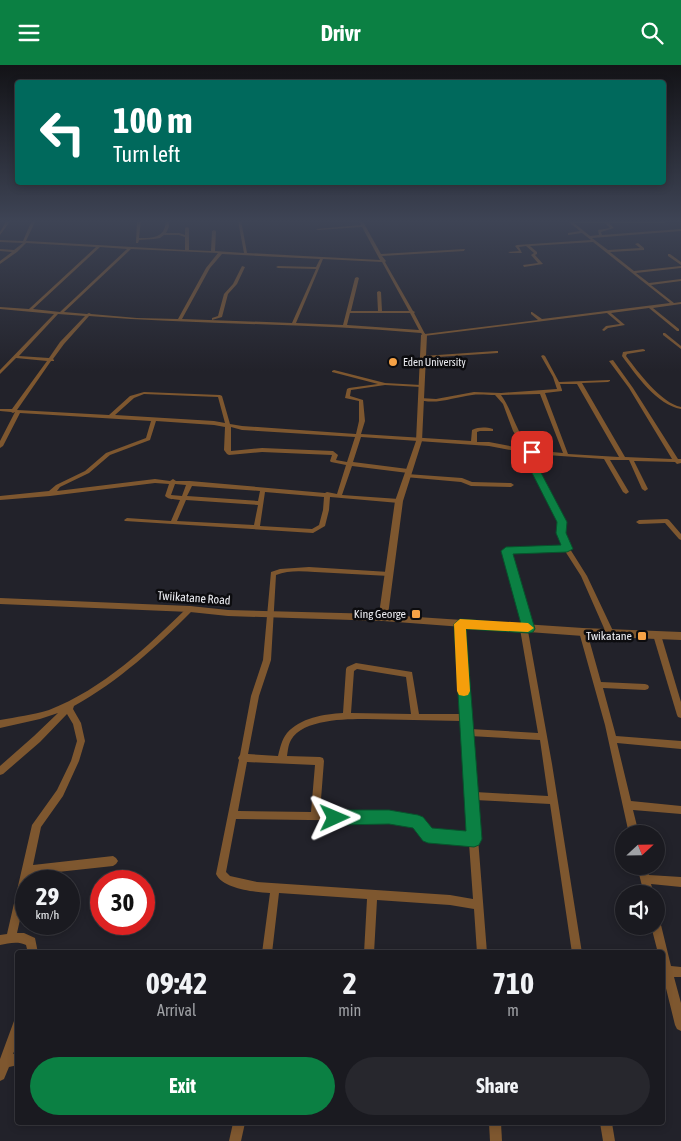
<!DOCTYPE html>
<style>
body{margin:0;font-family:"Asap Condensed",sans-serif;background:#27272d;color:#f1f3f6;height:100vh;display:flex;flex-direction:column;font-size:19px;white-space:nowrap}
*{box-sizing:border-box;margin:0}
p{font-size:16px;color:#9fa1a5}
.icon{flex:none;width:28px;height:28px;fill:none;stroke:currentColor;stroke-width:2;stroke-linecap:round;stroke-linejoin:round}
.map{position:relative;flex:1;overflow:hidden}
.details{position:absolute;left:15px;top:885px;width:650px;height:175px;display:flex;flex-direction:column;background:#1a1a20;border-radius:5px;box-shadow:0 2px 8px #0003,0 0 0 1px #38383e}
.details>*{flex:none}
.banner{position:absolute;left:15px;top:15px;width:651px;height:105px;border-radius:5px;box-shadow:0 2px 8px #0003,0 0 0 1px #38383e;background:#00695c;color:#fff;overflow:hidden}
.needle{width:32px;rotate:68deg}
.buttons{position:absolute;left:615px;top:760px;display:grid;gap:10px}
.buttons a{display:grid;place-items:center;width:50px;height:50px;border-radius:50%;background:#1a1a20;box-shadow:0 2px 8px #0003,0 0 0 1px #38383e;font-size:25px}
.speed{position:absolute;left:15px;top:805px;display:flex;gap:10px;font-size:25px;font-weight:700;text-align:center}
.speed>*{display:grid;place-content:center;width:65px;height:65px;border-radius:50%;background:#1a1a20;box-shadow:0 2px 8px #0003,0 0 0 1px #38383e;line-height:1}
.speed small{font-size:12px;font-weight:400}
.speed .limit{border:8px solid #d22;background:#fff;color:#111}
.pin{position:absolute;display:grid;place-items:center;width:42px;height:42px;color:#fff;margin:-21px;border-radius:10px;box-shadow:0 2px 8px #0006}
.me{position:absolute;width:55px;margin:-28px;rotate:89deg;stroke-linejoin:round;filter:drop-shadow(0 0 4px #0008)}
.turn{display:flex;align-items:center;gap:18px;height:105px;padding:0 15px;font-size:22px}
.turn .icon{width:65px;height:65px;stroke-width:2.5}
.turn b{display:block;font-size:35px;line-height:42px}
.eta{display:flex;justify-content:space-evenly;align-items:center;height:85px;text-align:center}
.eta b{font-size:30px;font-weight:700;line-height:35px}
.primary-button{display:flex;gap:10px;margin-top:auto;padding:10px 15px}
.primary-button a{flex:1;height:58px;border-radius:30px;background:#0b8043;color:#fff;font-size:20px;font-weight:700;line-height:58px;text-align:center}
.primary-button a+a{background:#27272d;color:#f1f3f6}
header{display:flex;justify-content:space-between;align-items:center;height:65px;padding:0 15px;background:#0b8043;color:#fff;font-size:22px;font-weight:700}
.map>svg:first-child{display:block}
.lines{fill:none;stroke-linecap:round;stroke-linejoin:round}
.minor{fill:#7e572f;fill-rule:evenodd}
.tertiary{fill:#7e572f;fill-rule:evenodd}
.route{fill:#0b8043;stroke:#07532c}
.slow{fill:#f59e0b}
.poi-dot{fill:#f6a246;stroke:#0c0c0f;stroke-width:2}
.labels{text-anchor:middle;stroke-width:5;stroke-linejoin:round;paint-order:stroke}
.far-poi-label{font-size:11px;fill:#edeef3;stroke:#0c0c0f;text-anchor:start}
.street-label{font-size:12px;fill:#edeef3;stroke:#0c0c0f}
.poi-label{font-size:12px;fill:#edeef3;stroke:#0c0c0f;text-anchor:end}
</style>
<header><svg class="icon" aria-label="menu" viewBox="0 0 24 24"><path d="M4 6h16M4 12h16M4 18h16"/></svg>Drivr<svg class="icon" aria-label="search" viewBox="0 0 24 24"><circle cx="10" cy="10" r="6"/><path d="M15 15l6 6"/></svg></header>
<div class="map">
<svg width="681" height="1076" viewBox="0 0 681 1076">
<rect width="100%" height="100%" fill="#22222a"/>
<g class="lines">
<!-- minor -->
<g class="minor">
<path d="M7,155H11L0,170V167Z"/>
<path d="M32,155H36L26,176H27L185,185V172L179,170H164L160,173L154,174L139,175L138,178H136L137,155H141L139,173C154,173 165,173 166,155H241L247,188L380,195L362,162L318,165L316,164L361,160L358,155H362L381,189L465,184L464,186L382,191L386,196L385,197L413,246L415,247L414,248L425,269L538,255L531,249V247H532L542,254L670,238L593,177L530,181L537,187V189L535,190L543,199L524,202L523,200L538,198L531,190L534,188L526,181L519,182L522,188H510L508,187L519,186L515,181L517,180L591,175L582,168L568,170V168L580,166L566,155L571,156H603L605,155L607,156H664L666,157L664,158H609L614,163L601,167L602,170L681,164V166L592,173L608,185L640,183L635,179L638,178L644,183V185L610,187L634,206L681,201V203L636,208L649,218L681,214V216L651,220L674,238L681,237V239L653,243L679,264V266H677L649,243L611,248L625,260L608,263L604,266L602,265L606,261L620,259L607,248L424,271L421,268C310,258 199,260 89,251L64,279L53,294L54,295V296H51L17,345L109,350L130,331L144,327L220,330L222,331L230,359L242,361L356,369L359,356V336L345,333L347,324L349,323L378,319L332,307V306L334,305L385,318L421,320L423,321L421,322L385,320L351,325L350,331L363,335L365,356L361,369L471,376L472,365C479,362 485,362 493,364V366H480L477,367V377H489L525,384L513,366L503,339L495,330C488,330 479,329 472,330C455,332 433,341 418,334L420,333L436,334L474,327L501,328L557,324L553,312L541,291L543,290L545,291L559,317L610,315V316L608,317L582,318L625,392L672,394L629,323L609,296L613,295L633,323L678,394H681V398L677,399L675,397L634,396L648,424L645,426L642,424L629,395H610L629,427L626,429L623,427L604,394L532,389L537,404L565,457L564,468L570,484L587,511L614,568L613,570H607L581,511L565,486L510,488L533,564L532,566H528L552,699L582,888H572L550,739L475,735L487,888H477L474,844L450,840L377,835L374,888H364L367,834L279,828L272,888H262L270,828C254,827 223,824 216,809L239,695L238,693L240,690L251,631L263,595L271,507L280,504L309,502L389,507L392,509L389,511C364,510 340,508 315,507C302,506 288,505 276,510L271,595L259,631L248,689L278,691C280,683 282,674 287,668C300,653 324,649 343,648L346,604L347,602L356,598L412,607L419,649H461L456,559L457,557H463L464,559L470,664L538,668L520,564L521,562L525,561L503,486L506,484L563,482L558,468L559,457L531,404L526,388L489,381L361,372L353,397L408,404L411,406L408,408L352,401L342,430L399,434L402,436L399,438L330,432L329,445L325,461L313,468L125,456L124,455L127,453L171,456L180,435C175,434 169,435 165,431L169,419L155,418L50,431L0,435V431L49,426L56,420L85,406L106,388L146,373L151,356L20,348L3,381L0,383V376L15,347L13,348L11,347L0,346V344H12L47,296L16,293L0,309V305L54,249L0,244V242L29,244L96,182L26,178L17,187L0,199V196L12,187L0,186V184L14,185L23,178L0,177V175L23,176ZM169,156H238L244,188L215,186L216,166L214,165L212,166L211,186L189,185V163L187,162L185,163V170L179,168H166L169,162ZM574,158H605L610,163L598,165L599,170L590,171ZM100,182L127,184L60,247L33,244ZM131,184L218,188L206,203L178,254L137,253L91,249L89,248L87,249L64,247ZM222,189L320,194L316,202L278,201L276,202L278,203L316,204L292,258L182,254L210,203ZM323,194L382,197L409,246H382L381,227L379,226L377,227L378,246H351L359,213L357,212L355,213L343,260L296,258ZM350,248H410L419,265L347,260ZM58,249L85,251L60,277L49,293L19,291ZM560,319H577L619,392L568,389L545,328L562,326V325ZM144,329L218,332L225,358L214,356L115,350L134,333ZM540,329L563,388L531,385C528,377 521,372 518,364C512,352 509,341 501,330ZM156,356L214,360L225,362L224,385L227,389L229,390L262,387L332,390L330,396L331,397L346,400L337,429L327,427L325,428L190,416H176L173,414L170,416L155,414L57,426L60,422L89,408L110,390L150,375ZM231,362L242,365L355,372L347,397L336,395L338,390L333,386L262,383L231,386ZM175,419L186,420L182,431L171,430ZM192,421L260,426L258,436L187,431ZM265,427L324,432L323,445L319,460L312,464L260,461ZM186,435L258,440L254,460L177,456ZM357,604L406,612L411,649L351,648L354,606ZM366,654L461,656L469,769L430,766L420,754L417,753L383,748L320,747L324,696L323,693L320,692L287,691C288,686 288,680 291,675C303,654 346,654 366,654ZM470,671L540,675L548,731L475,727ZM247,697L315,700L311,747L238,746ZM236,754L383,756L415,761L425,773L428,775L469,778L473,834L450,830L257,817L230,811L226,807Z"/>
<path d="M668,189H670L681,197V200L668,191Z"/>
<path d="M242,201L245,202L237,219L228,229L222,252L212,255V253L218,251L224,229L233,219Z"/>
<path d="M663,268H665L681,281V284L663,270Z"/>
<path d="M643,284L645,285V286L627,289L626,291C638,307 661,338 681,342V344C657,340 636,310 622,291L623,287Z"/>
<path d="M496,286H498V288L423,293L421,292L423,291Z"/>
<path d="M407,409L462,413L472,417L511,418L514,420L511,422L471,421L461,417L405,412V410Z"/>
<path d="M667,454L669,455L681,469V475L679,474L665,458L639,459L636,457L639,455Z"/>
<path d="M190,541L192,542L193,544L192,546C156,582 119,616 74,641L73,644L81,658L85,676L79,696L63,731L41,762L33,800L113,791L116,793L118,796L116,799L113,801L30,810L29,816H26V828L17,868H24L35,873L38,888H28L26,880C18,876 9,878 0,880V870L7,869L32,760L57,725L71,696L77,676L73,659L67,649L40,677L3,709L0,710V701L34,671L58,648L40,654L0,663V655C16,652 33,650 49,645C103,624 147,582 188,542Z"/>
<path d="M583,564L586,565L587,567L601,617L645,619L648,620L649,622L648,624L645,625L603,623L616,671L681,676V684L617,678L631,736L681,741V749L633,745L639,769H629L605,660L579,567L580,565Z"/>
<path d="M657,567L660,568L661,570L681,637V653L678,652L677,650L653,570L654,568Z"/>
<path d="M637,801H647L649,810L681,812V822L651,819L654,829H644Z"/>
<path d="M656,855L660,856L661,860L671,901L681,902V912H674L681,938V966L677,964L675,960L662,907V888H658L651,861H656Z"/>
<path d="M18,955V977L13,989L18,988V1000L9,1002L4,1014L0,1016V994L14,956Z"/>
<path d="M233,1058H245L241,1076H229Z"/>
<path d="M489,1058H501L502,1076H490Z"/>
<path d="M600,1058H612L615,1076H603Z"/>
</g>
<!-- tertiary -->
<path class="tertiary" d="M424,268L427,270L422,376L403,436L388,550L583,563L681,567V575L583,571L383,556L228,551L190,547L0,539V533L190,541L228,545L379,549L395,436L416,376L421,270Z"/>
</g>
<!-- sky -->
<linearGradient id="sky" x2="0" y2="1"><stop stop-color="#131317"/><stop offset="0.51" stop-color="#3e4455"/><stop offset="1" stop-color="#3e4455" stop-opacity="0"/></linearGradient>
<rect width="681" height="306" fill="url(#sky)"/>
<!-- route -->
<path class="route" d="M528,384L536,387L533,389L539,404L567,457L566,468L573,484L567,487L513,489L535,564L533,567L529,568L466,564L482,774L479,780L474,782L428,778L423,776L413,763L389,759L335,760L330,758L328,753L330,748L335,745H389L418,750L423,752L432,763L466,766L454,559L460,554L521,559L501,486L506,482L561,480L556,468L557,457L530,404L523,387Z"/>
<!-- slow -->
<path class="slow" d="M460,554L528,558L534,563L528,567L466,564L470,626L468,630L464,631L459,630L457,626L454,559Z"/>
<!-- markers -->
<g class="poi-dot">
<circle cx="393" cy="297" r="5"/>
<rect x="411" y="544" width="10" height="10" rx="2.5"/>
<rect x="637" y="566" width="10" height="10" rx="2.5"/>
</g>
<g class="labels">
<!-- far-poi labels -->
<g class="far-poi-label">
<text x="403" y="301">Eden University</text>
</g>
<!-- street labels -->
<g class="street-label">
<text transform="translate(194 533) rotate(4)" y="4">Twiikatane Road</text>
</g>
<!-- poi labels -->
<g class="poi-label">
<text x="406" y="553">King George</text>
<text x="632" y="575">Twikatane</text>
</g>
</g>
</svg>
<div class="buttons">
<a><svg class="needle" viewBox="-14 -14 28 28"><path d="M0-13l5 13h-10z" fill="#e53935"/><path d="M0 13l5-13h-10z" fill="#9fa1a5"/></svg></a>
<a><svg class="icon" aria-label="sound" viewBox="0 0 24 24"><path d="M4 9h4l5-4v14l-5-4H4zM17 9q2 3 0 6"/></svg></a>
</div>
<div class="speed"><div>29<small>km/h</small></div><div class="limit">30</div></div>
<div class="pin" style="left:532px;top:387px;background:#d93025"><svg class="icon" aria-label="arrive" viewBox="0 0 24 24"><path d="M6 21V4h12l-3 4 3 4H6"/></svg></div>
<svg class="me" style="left:335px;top:753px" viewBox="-20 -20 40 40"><path d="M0-17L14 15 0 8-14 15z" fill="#0b8043" stroke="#fff" stroke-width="4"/></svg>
<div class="banner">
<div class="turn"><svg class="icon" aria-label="left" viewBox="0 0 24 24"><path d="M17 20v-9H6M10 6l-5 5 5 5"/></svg><div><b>100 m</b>Turn left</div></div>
</div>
<section class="details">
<div class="eta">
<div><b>09:42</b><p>Arrival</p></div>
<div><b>2</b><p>min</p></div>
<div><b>710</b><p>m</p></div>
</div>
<div class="primary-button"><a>Exit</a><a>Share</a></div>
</section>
</div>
